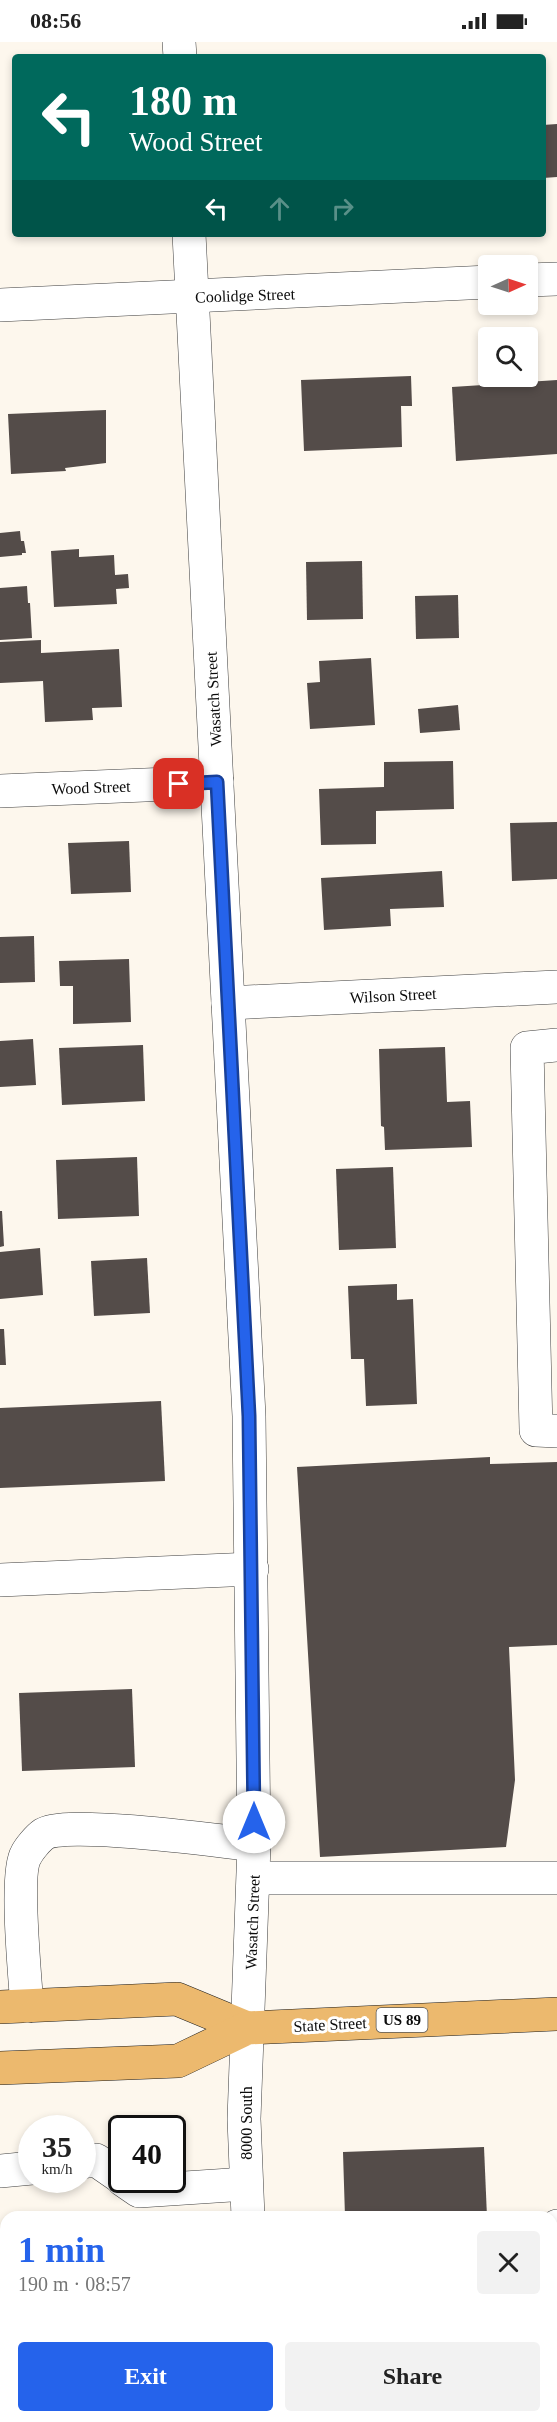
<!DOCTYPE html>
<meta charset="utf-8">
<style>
body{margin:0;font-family:"Times New Roman",serif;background:#f2f2f2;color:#222;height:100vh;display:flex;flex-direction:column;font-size:22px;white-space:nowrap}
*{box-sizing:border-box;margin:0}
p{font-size:20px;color:#767676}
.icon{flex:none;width:33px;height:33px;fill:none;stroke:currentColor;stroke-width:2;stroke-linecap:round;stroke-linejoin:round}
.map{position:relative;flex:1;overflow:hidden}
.drawer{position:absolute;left:0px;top:2169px;width:558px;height:212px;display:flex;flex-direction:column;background:#fff;border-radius:18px 18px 0 0;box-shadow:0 3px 9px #0003}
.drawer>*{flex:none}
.hud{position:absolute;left:12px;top:12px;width:534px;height:183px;border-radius:6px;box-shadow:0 3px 9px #0003;background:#00695c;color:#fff;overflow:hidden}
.needle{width:39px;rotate:87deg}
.controls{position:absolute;left:478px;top:213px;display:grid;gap:12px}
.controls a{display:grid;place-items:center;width:60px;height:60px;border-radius:6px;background:#fff;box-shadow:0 3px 9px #0003;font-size:30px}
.speed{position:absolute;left:18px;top:2073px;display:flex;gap:12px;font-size:30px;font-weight:700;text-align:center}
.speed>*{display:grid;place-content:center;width:78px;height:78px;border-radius:50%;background:#fff;box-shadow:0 3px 9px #0003;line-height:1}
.speed small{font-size:15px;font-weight:400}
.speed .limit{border:3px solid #111;border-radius:9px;background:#fff;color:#111}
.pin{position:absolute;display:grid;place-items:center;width:51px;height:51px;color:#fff;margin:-26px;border-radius:12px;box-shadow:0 3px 9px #0006}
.me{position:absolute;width:66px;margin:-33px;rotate:0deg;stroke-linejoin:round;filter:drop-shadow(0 0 4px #0008)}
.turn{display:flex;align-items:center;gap:21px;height:126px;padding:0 18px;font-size:27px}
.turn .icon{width:78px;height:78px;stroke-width:2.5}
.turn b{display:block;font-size:42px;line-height:51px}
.lanes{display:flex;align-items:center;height:57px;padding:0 18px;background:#0003;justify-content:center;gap:30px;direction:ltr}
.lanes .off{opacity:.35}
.round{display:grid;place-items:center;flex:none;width:63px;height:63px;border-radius:6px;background:#f2f2f2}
.overview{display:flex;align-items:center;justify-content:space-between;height:102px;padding:0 18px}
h1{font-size:36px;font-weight:600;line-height:45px;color:#2563eb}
.button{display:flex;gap:12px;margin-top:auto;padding:12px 18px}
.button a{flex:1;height:69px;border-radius:6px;background:#2563eb;color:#fff;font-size:24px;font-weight:600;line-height:69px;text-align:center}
.button a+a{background:#f2f2f2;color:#222}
.status{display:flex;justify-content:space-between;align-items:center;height:42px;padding:0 30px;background:#fff;direction:ltr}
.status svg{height:16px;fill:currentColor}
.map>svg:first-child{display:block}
.building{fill:#544c49}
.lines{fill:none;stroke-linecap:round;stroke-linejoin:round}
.minor-casing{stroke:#3f3f3f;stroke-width:34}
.major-casing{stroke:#1d1d1d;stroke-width:34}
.minor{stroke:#fff;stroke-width:33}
.major{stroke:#ecb96e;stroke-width:33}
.route-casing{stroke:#184099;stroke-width:15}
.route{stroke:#2563eb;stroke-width:10}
.labels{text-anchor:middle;stroke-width:6;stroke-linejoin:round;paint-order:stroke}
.shield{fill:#fff;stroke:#555;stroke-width:1.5}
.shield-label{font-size:15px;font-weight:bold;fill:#0c0c0c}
.street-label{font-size:16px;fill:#0c0c0c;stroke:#fff}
</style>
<div class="status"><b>08:56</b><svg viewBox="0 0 49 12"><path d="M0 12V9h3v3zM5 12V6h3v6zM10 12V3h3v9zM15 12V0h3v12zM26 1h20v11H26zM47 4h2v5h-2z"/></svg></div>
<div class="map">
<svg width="557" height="2380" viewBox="0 0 557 2380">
<rect width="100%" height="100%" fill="#fdf7ed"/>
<!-- building -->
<g class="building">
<path d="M557,82V135L543,136V83Z"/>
<path d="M411,334L412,364H401L402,405L304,409L301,338Z"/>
<path d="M557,338V412L456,419L452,345Z"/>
<path d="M106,368V421L65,426L66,429L11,432L8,372Z"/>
<path d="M20,489L21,499H24L26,511H22V513L0,515V491Z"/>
<path d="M79,507V515L114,513L115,533L128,532L129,546L116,547L117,562L54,565L51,509Z"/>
<path d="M362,519L363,577L307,578L306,520Z"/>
<path d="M27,544L28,561H30L32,596L0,598V546Z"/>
<path d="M458,553L459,596L416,597L415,554Z"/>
<path d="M41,598V611L119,607L122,665L92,666L93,678L45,680L43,639L0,641V600Z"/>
<path d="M371,616L375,683L310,687L307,641L320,640L319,619Z"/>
<path d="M458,663L460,688L420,691L418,667Z"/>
<path d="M453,719L454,767L376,769V802L321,803L319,747L384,745V720Z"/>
<path d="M557,780V837L512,839L510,781Z"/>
<path d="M129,799L131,850L71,852L68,801Z"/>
<path d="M442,829L444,865L390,867L391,884L324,888L321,836Z"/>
<path d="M34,894L35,940L0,941V895Z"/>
<path d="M129,917L131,980L73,982V944H60L59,919Z"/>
<path d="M33,997L36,1043L0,1045V999Z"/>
<path d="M143,1003L145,1059L62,1063L59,1006Z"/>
<path d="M445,1005L447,1060L470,1059L472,1105L385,1108L384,1085L381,1084L379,1007Z"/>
<path d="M137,1115L139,1174L58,1177L56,1118Z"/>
<path d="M393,1125L396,1206L339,1208L336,1127Z"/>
<path d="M0,1169H2L4,1204L0,1205Z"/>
<path d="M40,1206L43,1253L0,1257V1210Z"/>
<path d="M147,1216L150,1271L94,1274L91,1219Z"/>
<path d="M397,1242V1258L413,1257L417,1362L366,1364L364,1317H351L348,1244Z"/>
<path d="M0,1287H4L6,1323H0Z"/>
<path d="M161,1359L165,1439L0,1446V1366Z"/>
<path d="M490,1415V1422L557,1420V1603L509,1605L515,1738L506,1805L320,1815L297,1425Z"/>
<path d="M132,1647L135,1725L22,1729L19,1651Z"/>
<path d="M484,2105L487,2175H345L343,2110Z"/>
<path d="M6,2232V2374L15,2375L0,2380V2234Z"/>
<rect x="552" y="2255" width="5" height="52"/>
<path d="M552,2349H557V2380H359L358,2374H552Z"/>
</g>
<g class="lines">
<!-- minor casing -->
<g class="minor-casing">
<g id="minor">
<path d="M179,0L180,15"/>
<path d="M189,192L249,1374L254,1803L244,2077L248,2175"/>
<path d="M528,238L557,237"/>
<path d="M0,263L489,240"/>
<path d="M0,749L217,740"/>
<path d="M228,961L557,945"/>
<path d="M557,1003L527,1006L536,1388L557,1389"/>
<path d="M0,1538L252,1527"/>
<path d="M254,1836H557"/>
<path d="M27,1964C25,1937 15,1831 26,1813C29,1807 38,1796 44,1792C66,1778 221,1799 254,1803"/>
<path d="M82,2120L96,2118L122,2136"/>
<path d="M0,2129L32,2126"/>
<path d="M123,2138L139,2149L246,2142"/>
<path d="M552,2188L557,2184"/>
<path d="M259,2374V2380"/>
</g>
</g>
<!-- major casing -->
<g class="major-casing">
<g id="major">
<path d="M0,1965L177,1957L247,1986"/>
<path d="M0,2026L178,2019L247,1986L557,1972"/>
</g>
</g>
<!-- minor -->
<use href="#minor" class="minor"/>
<!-- major -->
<use href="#major" class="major"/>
</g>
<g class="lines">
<!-- route casing -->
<g class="route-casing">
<path id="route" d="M179,742L217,740L249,1374L254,1780"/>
</g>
<!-- route -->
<use href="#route" class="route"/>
</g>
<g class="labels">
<!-- shield labels -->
<rect class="shield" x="376.5" y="1966" width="51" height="24" rx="4.5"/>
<g class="shield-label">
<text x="402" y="1983">US 89</text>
</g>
<!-- street labels -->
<g class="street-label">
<text transform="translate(245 253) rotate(-2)" y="6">Coolidge Street</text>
<text transform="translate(213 657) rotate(-93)" y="6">Wasatch Street</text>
<text transform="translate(91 745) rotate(-2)" y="6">Wood Street</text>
<text transform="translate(393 953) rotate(-3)" y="6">Wilson Street</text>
<text transform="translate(252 1880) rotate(-88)" y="6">Wasatch Street</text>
<text transform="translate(330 1982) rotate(-3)" y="6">State Street</text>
<text transform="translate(246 2081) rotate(-90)" y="6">8000 South</text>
</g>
</g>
</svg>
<div class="controls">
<a><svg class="needle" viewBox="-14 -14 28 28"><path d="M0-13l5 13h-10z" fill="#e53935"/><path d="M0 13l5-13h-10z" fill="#767676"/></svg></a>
<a><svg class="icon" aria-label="search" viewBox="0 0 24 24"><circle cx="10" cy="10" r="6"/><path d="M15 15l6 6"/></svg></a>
</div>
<div class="speed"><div>35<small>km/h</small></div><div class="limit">40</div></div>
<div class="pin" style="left:179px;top:742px;background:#d93025"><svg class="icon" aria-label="arrive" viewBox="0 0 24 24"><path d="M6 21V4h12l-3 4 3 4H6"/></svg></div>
<svg class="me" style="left:254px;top:1780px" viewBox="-20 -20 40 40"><circle r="19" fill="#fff"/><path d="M0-13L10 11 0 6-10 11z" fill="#2563eb"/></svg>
<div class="hud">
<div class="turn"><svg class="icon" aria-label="left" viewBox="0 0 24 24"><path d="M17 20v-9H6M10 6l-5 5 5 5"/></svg><div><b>180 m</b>Wood Street</div></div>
<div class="lanes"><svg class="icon" aria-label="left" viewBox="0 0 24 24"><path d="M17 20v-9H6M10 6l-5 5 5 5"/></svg><svg class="icon off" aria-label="ahead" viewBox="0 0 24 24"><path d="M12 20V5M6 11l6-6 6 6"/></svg><svg class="icon off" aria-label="right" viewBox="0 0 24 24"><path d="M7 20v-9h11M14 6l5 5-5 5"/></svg></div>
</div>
<section class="drawer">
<div class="overview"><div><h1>1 min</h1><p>190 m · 08:57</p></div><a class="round"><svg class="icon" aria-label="close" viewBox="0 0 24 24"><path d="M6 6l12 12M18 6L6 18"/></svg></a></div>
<div class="button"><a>Exit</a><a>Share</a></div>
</section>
</div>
